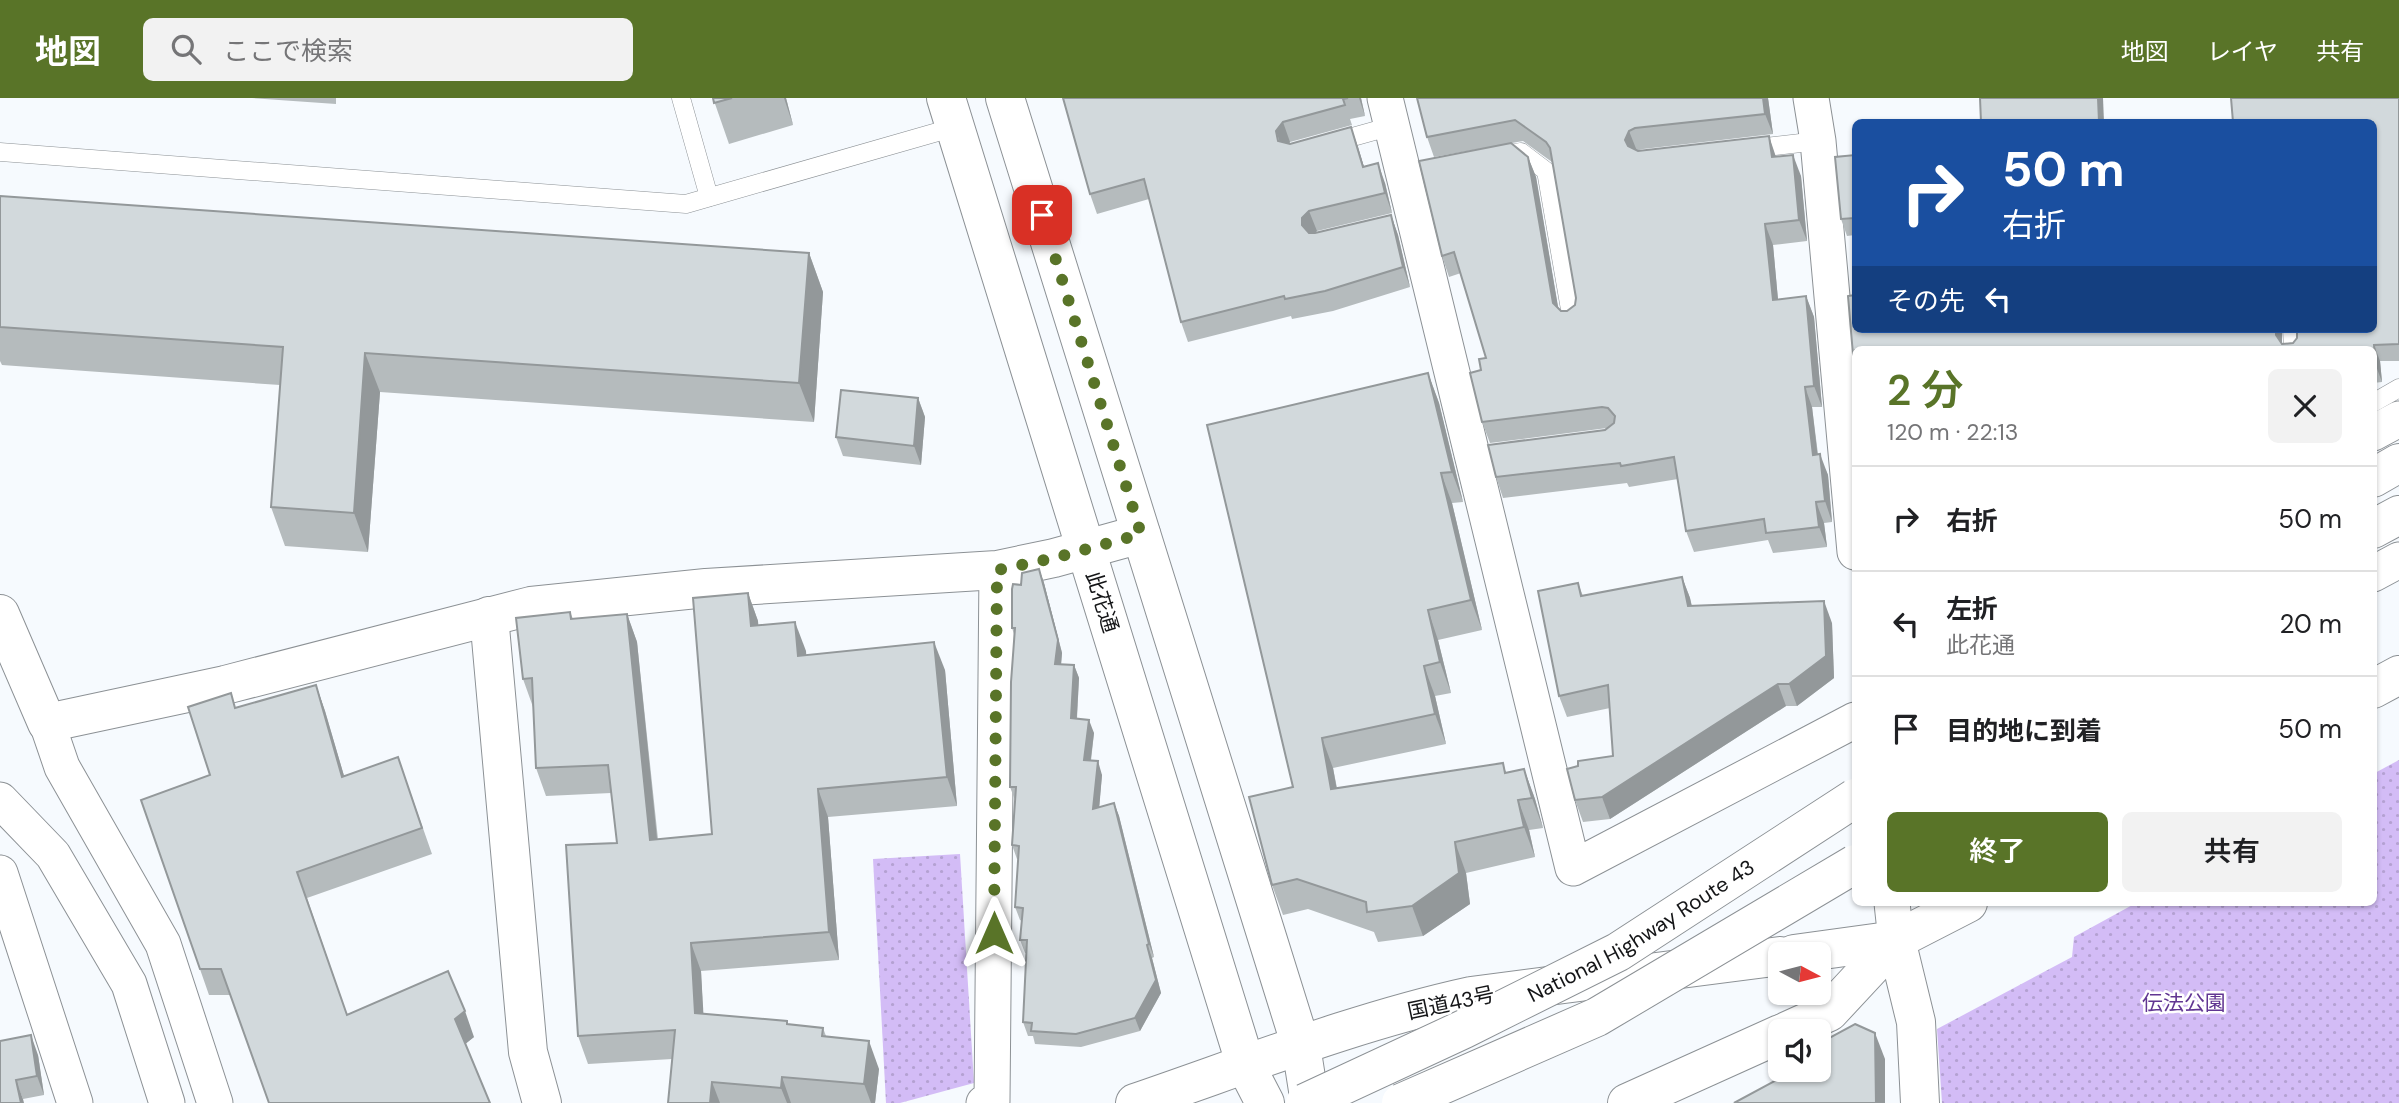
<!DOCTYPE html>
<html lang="ja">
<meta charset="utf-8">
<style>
body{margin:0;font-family:"DM Sans","Noto Sans JP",sans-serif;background:#f2f2f2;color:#202124;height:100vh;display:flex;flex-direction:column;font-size:26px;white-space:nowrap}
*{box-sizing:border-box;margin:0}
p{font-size:23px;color:#757577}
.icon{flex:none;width:38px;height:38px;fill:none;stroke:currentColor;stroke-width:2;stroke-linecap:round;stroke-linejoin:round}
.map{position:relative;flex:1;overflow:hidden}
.sheet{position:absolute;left:1852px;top:248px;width:525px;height:560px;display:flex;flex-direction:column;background:#fff;border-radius:10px;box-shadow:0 2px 5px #0004}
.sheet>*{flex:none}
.hud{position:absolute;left:1852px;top:21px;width:525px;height:214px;border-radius:10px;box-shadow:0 2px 5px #0004;background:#1a4fa0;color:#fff;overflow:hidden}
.needle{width:46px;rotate:97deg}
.tools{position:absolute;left:1768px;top:844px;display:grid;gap:14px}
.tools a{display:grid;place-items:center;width:63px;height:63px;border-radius:10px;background:#fff;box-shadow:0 2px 5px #0004;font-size:35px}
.pin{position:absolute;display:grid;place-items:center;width:60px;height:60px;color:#fff;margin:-30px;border-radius:14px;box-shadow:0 4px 10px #0006}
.me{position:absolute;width:77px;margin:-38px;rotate:0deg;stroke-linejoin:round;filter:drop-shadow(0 0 5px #0008)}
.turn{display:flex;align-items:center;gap:24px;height:147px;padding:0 35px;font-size:32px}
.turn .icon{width:91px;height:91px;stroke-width:2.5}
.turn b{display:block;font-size:49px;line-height:60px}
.then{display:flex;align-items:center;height:66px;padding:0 35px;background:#0003;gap:14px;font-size:26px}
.round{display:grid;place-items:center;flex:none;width:74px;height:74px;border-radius:10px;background:#f2f2f2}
.head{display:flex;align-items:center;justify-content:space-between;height:119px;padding:0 35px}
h1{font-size:42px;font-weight:600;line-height:52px;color:#597428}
.cta{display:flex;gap:14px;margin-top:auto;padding:14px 35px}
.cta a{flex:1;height:80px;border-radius:10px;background:#597428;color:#fff;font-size:28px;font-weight:600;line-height:80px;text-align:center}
.cta a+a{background:#f2f2f2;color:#202124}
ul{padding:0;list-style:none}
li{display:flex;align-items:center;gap:21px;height:105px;padding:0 35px;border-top:2px solid #e0e0e0}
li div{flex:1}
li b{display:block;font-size:26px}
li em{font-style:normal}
header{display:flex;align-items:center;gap:42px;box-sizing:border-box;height:98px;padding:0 35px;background:#597428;color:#fff}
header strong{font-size:33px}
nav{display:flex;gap:38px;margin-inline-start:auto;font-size:24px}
.search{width:490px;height:63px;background:#f2f2f2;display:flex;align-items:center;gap:18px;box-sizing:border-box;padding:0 24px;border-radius:10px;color:#757577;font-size:26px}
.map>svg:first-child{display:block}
.grass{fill:url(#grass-dots)}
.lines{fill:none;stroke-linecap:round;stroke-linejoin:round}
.service-casing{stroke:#8c9195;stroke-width:19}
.minor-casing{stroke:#8c9195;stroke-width:37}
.tertiary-casing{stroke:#8c9195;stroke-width:40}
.trunk-casing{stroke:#8c9195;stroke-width:40}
.service{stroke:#fff;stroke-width:18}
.minor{stroke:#fff;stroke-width:35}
.tertiary{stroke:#fff;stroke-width:38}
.trunk{stroke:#fff;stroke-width:38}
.trunk-bridge-casing{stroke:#8c9195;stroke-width:40;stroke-linecap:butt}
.trunk-bridge{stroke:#fff;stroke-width:38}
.wall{fill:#b5bbbd}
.shaded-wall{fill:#93989a}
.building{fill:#d2d9dc;stroke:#93989a;stroke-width:2}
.route{stroke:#597428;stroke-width:12;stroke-dasharray:0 21.6}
.labels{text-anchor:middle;stroke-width:5;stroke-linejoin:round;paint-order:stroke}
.street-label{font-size:21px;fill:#141517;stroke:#fff}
.park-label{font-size:21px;fill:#613692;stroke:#fff}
</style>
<header>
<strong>地図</strong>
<div class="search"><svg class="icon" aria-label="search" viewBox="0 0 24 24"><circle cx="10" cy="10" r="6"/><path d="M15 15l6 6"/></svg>ここで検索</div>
<nav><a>地図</a><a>レイヤ</a><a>共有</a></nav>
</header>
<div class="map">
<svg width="2399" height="1005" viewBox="0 0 2399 1005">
<defs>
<pattern id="grass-dots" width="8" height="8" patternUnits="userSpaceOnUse" patternTransform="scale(1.75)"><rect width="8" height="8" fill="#d3bcf6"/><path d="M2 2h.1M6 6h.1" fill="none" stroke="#b4a1d2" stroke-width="1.8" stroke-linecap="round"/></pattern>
</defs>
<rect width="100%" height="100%" fill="#f6fafe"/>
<!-- grass -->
<g class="grass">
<path d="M2399,662V1005H1942L1937,931L2072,859L2074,839L2136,805H2373V676Z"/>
<path d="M960,756L974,985L900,1005H886L873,761Z"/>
</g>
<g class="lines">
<!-- service casing -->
<g class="service-casing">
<g id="service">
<path d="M681,0L709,99"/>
<path d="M1331,45L1392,28"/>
<path d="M1748,51L1818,43"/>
<path d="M0,54L686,106L955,29"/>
<path d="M1509,56L1521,54L1546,73L1572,223"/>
<path d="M2292,231L2293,252"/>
<path d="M2373,305L2399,290"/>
</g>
</g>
<!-- minor casing -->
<g class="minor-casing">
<g id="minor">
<path d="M1385,0L1573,770L1855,622"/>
<path d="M1811,0L1818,43L1855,454"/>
<path d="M2373,335L2399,321"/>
<path d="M2373,476L2399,462"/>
<path d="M47,625L62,669L163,846L215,1005"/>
<path d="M0,702L53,757L129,886L167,1005"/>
<path d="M0,775L75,1005"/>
<path d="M1892,805L1896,842"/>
<path d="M984,1005L992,1003L997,472"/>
</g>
</g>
<!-- tertiary casing -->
<g class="tertiary-casing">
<g id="tertiary">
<path d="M946,0L1246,968L1265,1005"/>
<path d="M1005,0L1301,948L1310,1005"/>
<path d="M0,516L47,625L225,587L531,508L706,490L997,472L1054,460L1141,436"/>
<path d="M489,518L528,954L542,1005"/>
<path d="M1896,842L1916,924L1920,1005"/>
</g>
</g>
<!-- trunk casing -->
<g class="trunk-casing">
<g id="trunk">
<path d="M2373,380L2399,365"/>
<path d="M2373,431L2399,417"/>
<path d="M2373,591L2399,577"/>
<path d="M1794,856L1896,842"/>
<path d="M1787,933L1829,914L1896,842L1968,805"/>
<path d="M1135,1005C1246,967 1357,923 1471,898L1780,858"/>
<path d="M1627,1005L1780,936"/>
</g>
</g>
<!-- service -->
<use href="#service" class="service"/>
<!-- minor -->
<use href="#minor" class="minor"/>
<!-- tertiary -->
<use href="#tertiary" class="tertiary"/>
<!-- trunk -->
<use href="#trunk" class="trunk"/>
<!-- trunk-bridge casing -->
<g class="trunk-bridge-casing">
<g id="trunk-bridge">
<path id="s1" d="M1305,1005L1464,931L1618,854L1855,700"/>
<path d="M1401,1005L1597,919L1855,766"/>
</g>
</g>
<!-- trunk-bridge -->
<use href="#trunk-bridge" class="trunk-bridge"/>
</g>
<!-- wall -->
<g class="wall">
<path d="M252,0H336V6Z"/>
<path d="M713,0H786L793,27L729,46Z"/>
<path d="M1063,0H1361L1365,18L1350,21L1352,27L1290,44L1289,46L1351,29L1364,69L1385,85L1392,115L1317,133L1315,135L1391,117L1398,137L1410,189L1333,213L1292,221L1291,218L1188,244L1181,224L1149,101L1097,116L1090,96Z"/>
<path d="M1417,0H1768L1773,36L1643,51L1639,52L1776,58L1801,78L1807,143L1773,147L1778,202L1806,198L1814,219L1822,309H1812L1818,356L1828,377L1832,424L1824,425L1827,449L1773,455L1768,442L1694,454L1686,433L1678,381L1629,389L1627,385L1503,400L1496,379L1607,330L1490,345L1482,324L1481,272L1486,260L1461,175L1449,179L1442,158L1528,59L1536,79L1558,210L1561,213H1567L1575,207L1576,200L1552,64L1523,43L1434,59L1427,39Z"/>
<path d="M2399,0V263H2380L2382,284L2373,285V252H1855L2293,245L2297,240Z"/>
<path d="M1855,57V137L1847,138L1841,121Z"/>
<path d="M0,98L809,155L823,194L814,324L380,294L368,454L285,448L271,409L280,287L2,267L0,263Z"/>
<path d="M1428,275L1439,305L1463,404L1452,405L1482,532L1438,542L1451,595L1435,598L1446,646L1333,670L1337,690L1503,665L1506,675L1524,671L1535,701L1543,730L1529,732L1535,759L1466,775L1470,806L1423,838L1378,844L1374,834L1308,811L1283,817L1272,787L1293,689Z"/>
<path d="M918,300L925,319L921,367L843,358L836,339Z"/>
<path d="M1039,471L1044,485L1062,555L1061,566L1074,567L1079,580L1077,621L1094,635L1091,663L1102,677L1099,709L1114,705L1119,718L1154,859L1152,860L1161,895L1140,933L1081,949L1035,946L1033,938H1028L1023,924L1026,855H1025L1020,842L1022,823L1020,822L1015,809L1018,761H1017L1012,747L1015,702L1010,689L1015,539L1012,530L1021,487Z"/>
<path d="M1682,479L1690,500L1692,508L1832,525L1834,580L1797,608H1786L1610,721L1583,724L1575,702L1578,668L1613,658L1610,610L1567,619L1559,598L1578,485L1583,498Z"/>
<path d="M748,495L758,523V528L806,553V557L945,572L957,708L828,719L839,862L701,873L703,916L787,923L788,926L823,930L826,938L879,971L875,1005H668L672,961L588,966L578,938L617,745L611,695L546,698L536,670L533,609L523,581L570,514L573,521L627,516L637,544L658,741L712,736Z"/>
<path d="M316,587L325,613L344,678L398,659L432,756L307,800L347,917L474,939L465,946L231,897H209L141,702L210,677L236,610Z"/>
<path d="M0,943L38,957L44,997L23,1001Z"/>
</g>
<!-- shaded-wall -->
<g class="shaded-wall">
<path d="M784,0H786L793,27Z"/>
<path d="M1359,0H1361L1365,18Z"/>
<path d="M1763,0H1768L1773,36L1765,16Z"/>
<path d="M2098,0H2103L2104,24H2099Z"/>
<path d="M1283,24L1290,44L1283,53L1276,33Z"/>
<path d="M1351,29L1358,49L1370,89L1363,69Z"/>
<path d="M1629,33L1637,53L1633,63L1625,42Z"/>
<path d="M1769,38L1776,59H1772Z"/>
<path d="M1793,57L1801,78L1807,143L1799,122Z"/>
<path d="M1528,59L1536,79L1561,226L1553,205Z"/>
<path d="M1378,65L1385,85L1392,115L1385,95Z"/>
<path d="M1309,113L1317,133L1309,140L1302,127V120Z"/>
<path d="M1391,117L1398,137L1410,189L1403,169Z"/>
<path d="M1765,126L1773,147L1780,223L1773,202Z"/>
<path d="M809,155L823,194L814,324L799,285Z"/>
<path d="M1806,198L1814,219L1822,309L1814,288Z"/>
<path d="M2276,231H2282V252L2276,237Z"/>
<path d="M2374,247L2380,263L2382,284L2376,268Z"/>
<path d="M365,255L380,294L368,454L354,415Z"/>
<path d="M1428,275L1439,305L1463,404L1452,374Z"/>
<path d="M1805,289L1812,309L1820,378L1813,357Z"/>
<path d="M918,300L925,319L921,367L914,348Z"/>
<path d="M1820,356L1828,377L1832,424L1825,403Z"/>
<path d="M1441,375L1452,405L1482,532L1471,502Z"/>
<path d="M1816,404L1824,425L1827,449L1819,429Z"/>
<path d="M1039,471L1044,485L1062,555L1060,579L1055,566Z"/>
<path d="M1682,479L1690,500L1696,530L1688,508Z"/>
<path d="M748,495L758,523L761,556L751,528Z"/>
<path d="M1824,503L1832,525L1834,580L1797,608L1789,586Z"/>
<path d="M1428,512L1438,542L1451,595L1440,564Z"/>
<path d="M627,516L637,544L660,770L650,742Z"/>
<path d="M795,524L806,553L808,586L798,558Z"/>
<path d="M934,544L945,572L957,708L947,679Z"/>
<path d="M1074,567L1079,580L1076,633L1071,620Z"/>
<path d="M1424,568L1435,598L1446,646L1435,616Z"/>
<path d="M1778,586L1786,608L1610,721L1602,699Z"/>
<path d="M316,587L325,613L352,705L342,679Z"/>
<path d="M1089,622L1094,635L1089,675L1084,662Z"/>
<path d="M1322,640L1333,670L1342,721L1331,691Z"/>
<path d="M1098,663L1102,677L1098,724L1093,711Z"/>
<path d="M1524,671L1535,701L1543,730L1532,700Z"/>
<path d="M818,691L828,719L839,862L829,834Z"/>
<path d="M1518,702L1529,732L1535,759L1524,729Z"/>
<path d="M1114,705L1119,718L1154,859L1149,846Z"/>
<path d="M1455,744L1466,775L1470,806L1423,838L1412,808Z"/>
<path d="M691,845L701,873L705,943L695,915Z"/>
<path d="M1147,847L1152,860L1161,895L1140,933L1135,920Z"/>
<path d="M465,913L474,939L464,947L455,921Z"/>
<path d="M1875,935L1885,961V1005H1876Z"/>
<path d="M31,937L38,957L44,997L37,978Z"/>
<path d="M869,943L879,971L875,1005H871L864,986Z"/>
<path d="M782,979L791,1005H787L781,990Z"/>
<path d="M16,982L23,1001L24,1005H21Z"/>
<path d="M712,984L720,1005H710Z"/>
</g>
<!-- building -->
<g class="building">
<path d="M713,0H732L714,5Z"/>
<path d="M1063,0H1348L1343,1L1345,7L1283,24L1276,33L1278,43L1290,46L1351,29L1363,69L1378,65L1385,95L1309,113L1302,120V127L1309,135H1315L1391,117L1403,169L1325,193L1285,201L1284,198L1181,224L1144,81L1090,96Z"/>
<path d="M1417,0H1763L1765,16L1635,30L1629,33L1625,42L1628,48L1638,53L1769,38L1772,59L1793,57L1799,122L1765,126L1773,202L1806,198L1814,288L1805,289L1813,357L1820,356L1825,403L1816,404L1819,429L1766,435L1764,421L1686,433L1674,359L1621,368L1620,365L1496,379L1488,347L1605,332L1614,325L1615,318L1608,310L1602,309L1482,324L1470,275L1481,272L1479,261L1486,260L1454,154L1442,158L1419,63L1511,45L1528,59L1553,205L1561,213H1567L1575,207L1576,200L1550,50L1546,44L1515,22L1427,39Z"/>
<path d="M1980,0H2098L2099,24H1981Z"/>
<path d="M2231,0H2399V246L2374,247L2376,268H2373V252H1855V280L1848,198L1855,197V231H2276V237L2282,246L2293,245L2297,240V231H2373V24H2233Z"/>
<path d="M1855,57V136L1854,120L1841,121L1835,59Z"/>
<path d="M0,98L809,155L799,285L365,255L354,415L271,409L283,249L0,229Z"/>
<path d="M1428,275L1452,374L1441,375L1471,502L1428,512L1440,564L1424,568L1435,616L1322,640L1331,691L1503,665L1505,675L1524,671L1532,700L1518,702L1524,729L1455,744L1459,775L1412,808L1367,814L1366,804L1297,781L1272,787L1249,699L1293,689L1207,327Z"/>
<path d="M841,292L918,300L914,348L836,339Z"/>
<path d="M1039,471L1058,542L1055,566L1074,567L1071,620L1089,622L1084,662L1098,663L1093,711L1114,705L1149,846L1147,847L1156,882L1135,920L1076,936L1031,933L1032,925L1023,924L1027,842H1020L1023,810L1015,809L1019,748L1012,747L1016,689H1010L1011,584L1015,530H1012V491L1013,486L1021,487L1022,475Z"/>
<path d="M1682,479L1688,508L1824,503L1826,558L1789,586H1778L1602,699L1575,702L1567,671L1578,668V663L1613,658L1608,587L1559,598L1538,493L1578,485L1581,498Z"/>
<path d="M748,495L751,528L795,524L798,558L934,544L947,679L818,691L829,834L691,845L695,915L787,923V926L823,930L822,938L869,943L864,986L782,979L781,990L712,984L710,1005H668L675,932L578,938L566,747L617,745L608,667L536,670L532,580L523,581L516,520L570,514L571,521L627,516L650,742L712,736L693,500Z"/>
<path d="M316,587L342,679L398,659L422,730L297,774L347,917L448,873L465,913L455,921L490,1005H269L221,871H200L141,702L210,677L188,609L231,595L235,610Z"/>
<path d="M1855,926L1875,935L1876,1005H1734L1797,971H1818V946Z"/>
<path d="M31,937L37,978L16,982L21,1005H0V943Z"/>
</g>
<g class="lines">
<!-- route -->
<path class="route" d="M994,835L997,472L1054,460L1141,436L1042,117"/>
</g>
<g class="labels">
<!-- street labels -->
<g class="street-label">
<text transform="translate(1102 504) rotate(73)" y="7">此花通</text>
<text dy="7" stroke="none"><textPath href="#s1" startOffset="378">National Highway Route 43</textPath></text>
<text transform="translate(1451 905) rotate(-12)" y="7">国道43号</text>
</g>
<!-- park labels -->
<g class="park-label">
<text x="2184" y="912">伝法公園</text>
</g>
</g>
</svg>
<div class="tools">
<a><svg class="needle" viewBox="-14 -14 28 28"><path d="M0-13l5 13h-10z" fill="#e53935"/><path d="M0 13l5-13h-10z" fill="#757577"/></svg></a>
<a><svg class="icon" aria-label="sound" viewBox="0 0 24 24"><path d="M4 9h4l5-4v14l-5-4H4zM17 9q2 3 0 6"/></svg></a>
</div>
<div class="pin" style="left:1042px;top:117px;background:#d93025"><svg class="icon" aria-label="arrive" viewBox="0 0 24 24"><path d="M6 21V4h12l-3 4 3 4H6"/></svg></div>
<svg class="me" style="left:994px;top:835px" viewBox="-20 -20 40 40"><path d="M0-17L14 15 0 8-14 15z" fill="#597428" stroke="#fff" stroke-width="4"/></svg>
<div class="hud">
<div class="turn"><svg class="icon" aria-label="right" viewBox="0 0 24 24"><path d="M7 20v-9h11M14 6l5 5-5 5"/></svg><div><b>50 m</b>右折</div></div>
<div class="then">その先<svg class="icon" aria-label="left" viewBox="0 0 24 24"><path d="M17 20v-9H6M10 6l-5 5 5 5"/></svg></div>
</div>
<section class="sheet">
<div class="head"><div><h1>2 分</h1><p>120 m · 22:13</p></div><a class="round"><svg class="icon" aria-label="close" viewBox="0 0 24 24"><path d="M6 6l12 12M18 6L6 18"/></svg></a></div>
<ul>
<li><svg class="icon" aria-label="right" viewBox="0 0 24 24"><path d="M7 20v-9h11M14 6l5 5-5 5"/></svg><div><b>右折</b></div><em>50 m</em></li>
<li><svg class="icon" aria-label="left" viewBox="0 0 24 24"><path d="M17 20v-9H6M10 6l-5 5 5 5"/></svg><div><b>左折</b><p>此花通</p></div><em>20 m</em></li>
<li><svg class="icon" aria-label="arrive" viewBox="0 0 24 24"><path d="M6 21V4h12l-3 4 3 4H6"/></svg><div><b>目的地に到着</b></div><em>50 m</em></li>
</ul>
<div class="cta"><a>終了</a><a>共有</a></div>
</section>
</div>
